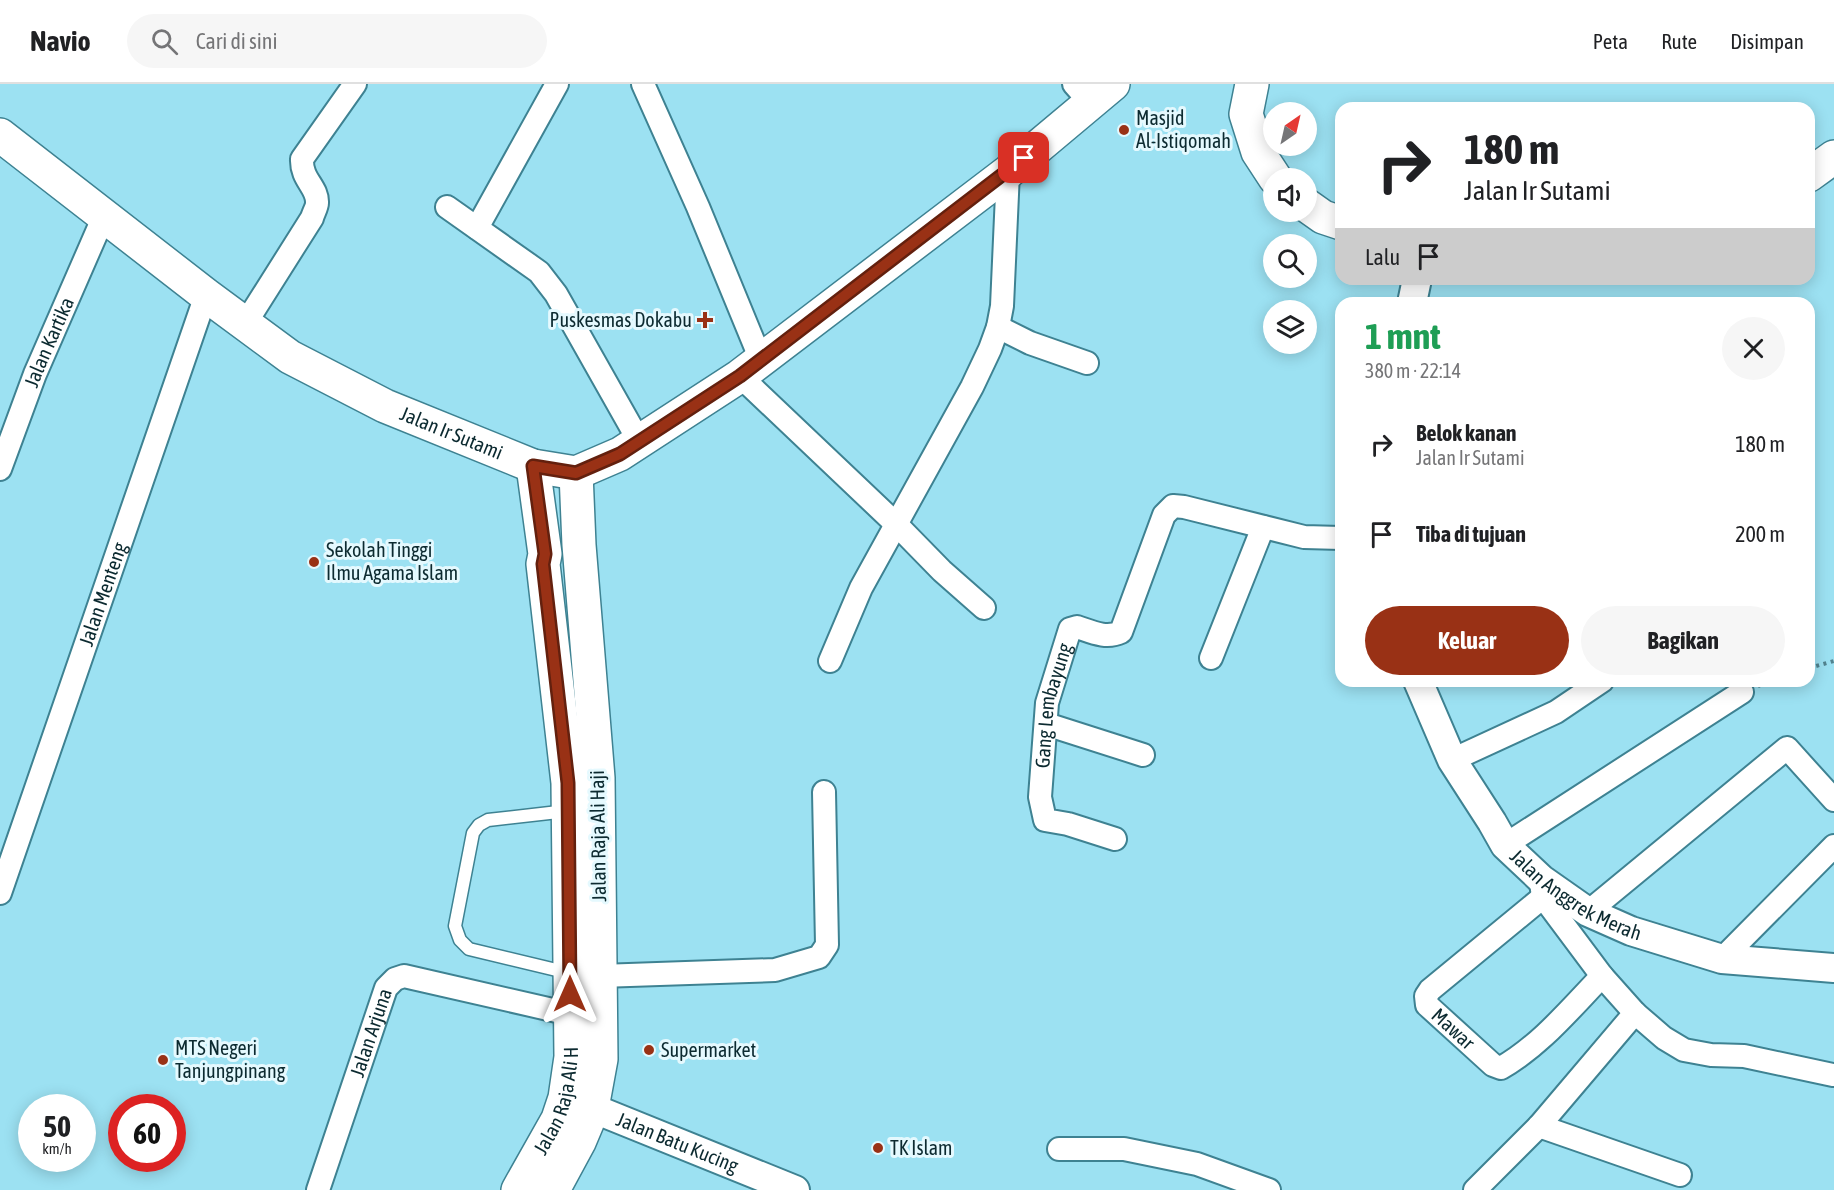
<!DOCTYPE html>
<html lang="id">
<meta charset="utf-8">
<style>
body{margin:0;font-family:"Asap Condensed",sans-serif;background:#f6f6f6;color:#202124;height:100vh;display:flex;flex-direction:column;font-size:22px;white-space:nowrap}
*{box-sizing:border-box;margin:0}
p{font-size:20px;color:#757577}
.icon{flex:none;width:33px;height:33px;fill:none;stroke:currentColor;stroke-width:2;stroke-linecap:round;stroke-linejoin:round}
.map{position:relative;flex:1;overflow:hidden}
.panel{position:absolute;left:1335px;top:213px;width:480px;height:390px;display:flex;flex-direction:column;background:#fff;border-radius:18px;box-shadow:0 3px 15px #0003}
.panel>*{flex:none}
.guide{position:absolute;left:1335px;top:18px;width:480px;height:183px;border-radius:18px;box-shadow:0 3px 15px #0003;background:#fff;color:#202124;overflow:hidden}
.needle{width:39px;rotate:34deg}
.buttons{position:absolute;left:1263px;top:18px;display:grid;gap:12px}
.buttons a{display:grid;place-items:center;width:54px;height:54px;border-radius:50%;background:#fff;box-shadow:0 3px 15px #0003;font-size:30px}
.speed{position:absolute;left:18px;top:1010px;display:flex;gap:12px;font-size:30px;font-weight:700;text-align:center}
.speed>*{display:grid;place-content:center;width:78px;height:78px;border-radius:50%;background:#fff;box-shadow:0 3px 15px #0003;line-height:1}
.speed small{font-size:15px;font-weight:400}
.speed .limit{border:9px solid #d22;background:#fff;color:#111}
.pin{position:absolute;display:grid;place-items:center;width:51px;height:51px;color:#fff;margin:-26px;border-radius:12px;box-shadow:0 3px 9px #0006}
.me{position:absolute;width:66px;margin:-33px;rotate:0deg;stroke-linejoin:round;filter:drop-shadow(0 0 4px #0008)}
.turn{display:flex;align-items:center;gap:21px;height:126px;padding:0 30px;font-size:27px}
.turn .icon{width:78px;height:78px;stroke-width:2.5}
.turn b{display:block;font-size:42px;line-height:51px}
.then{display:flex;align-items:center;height:57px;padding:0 30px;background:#0003;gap:12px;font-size:22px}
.round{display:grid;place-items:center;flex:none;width:63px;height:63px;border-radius:32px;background:#f6f6f6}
.head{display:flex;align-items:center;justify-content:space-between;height:102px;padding:0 30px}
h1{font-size:36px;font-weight:700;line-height:45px;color:#1e9e55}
.primary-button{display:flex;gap:12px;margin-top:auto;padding:12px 30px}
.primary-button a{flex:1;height:69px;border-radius:36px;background:#993115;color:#fff;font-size:24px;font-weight:700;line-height:69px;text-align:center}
.primary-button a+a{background:#f6f6f6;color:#202124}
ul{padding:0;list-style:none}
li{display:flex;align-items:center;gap:18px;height:90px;padding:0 30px}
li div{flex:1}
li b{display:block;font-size:22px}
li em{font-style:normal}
header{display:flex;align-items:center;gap:36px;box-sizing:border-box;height:84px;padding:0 30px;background:#fff;border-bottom:2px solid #e0e0e0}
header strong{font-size:28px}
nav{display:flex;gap:33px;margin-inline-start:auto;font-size:21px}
.search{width:420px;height:54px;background:#f6f6f6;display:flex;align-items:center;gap:15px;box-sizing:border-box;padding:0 21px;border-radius:33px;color:#757577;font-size:22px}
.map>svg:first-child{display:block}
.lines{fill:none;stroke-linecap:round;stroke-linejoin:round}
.service-casing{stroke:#3e8292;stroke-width:15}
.minor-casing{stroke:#3e8292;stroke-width:26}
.tertiary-casing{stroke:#3e8292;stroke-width:32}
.primary-casing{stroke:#3e8292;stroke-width:36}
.path{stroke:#52838f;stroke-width:4;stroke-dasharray:3 4.5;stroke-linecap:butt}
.service{stroke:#fff;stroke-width:12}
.minor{stroke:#fff;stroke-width:22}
.tertiary{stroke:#fff;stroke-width:28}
.primary{stroke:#fff;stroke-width:33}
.route-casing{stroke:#63200e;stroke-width:15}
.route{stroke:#993115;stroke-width:10}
.poi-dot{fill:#993115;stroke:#e5f9fe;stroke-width:2}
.labels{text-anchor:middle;stroke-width:6;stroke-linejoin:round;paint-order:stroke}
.poi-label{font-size:20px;fill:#0c2a30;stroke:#e5f9fe;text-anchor:start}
.street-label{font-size:20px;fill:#0c2a30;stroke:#e5f9fe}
</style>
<header>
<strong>Navio</strong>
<div class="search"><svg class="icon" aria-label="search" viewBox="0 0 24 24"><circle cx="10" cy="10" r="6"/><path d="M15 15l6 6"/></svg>Cari di sini</div>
<nav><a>Peta</a><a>Rute</a><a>Disimpan</a></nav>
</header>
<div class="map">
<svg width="1834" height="1106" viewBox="0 0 1834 1106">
<rect width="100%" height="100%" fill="#9ce1f2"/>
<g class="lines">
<!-- service casing -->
<g class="service-casing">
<path id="service" d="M567,727L488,736L479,741L473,749L455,842L460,856L469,865L569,889"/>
</g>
<!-- minor casing -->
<g class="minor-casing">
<g id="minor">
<path d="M643,0L698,123L761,276"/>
<path d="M1074,0L1090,18"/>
<path d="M447,123L539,188L556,210L639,357"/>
<path d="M477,144L557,0"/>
<path d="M245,240L312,134C313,130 317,123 317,119C318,103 301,96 302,75L355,0"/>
<path d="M998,243L1030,259L1087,279"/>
<path d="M740,292L896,440L942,487L984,524"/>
<path id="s1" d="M0,385L35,290L104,132"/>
<path d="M1211,574L1263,443"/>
<path d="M830,577L861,504L972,303L990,265L998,243L1002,222L1008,88"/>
<path d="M1046,640L1143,671"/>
<path d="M1452,676L1556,628L1602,597"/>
<path id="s2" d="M1115,755L1068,740L1045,736L1040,713L1047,619L1070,545L1077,543C1092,548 1106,555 1121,548L1164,431L1173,422L1184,423L1304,453L1341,454"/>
<path d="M1505,761L1742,608"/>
<path d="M1541,798L1543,813L1602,892L1635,929L1664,954L1684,966L1711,971L1744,972L1833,991"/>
<path id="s3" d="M0,809L206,211"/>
<path id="s4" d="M1543,813L1430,906L1426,912L1427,921L1493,981L1501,984C1541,961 1571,924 1602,892"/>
<path d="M1588,828L1787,664L1834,716"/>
<path d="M1722,875L1834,762"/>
<path d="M600,892L775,886L819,873L827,861L824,708"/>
<path d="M1539,1042L1680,1091"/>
<path d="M1059,1065H1124L1197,1080L1269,1106"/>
<path id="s5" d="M318,1106L386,904L395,895L404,892L570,930"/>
<path d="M1475,1106L1539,1042L1635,929"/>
</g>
</g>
<!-- tertiary casing -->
<g class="tertiary-casing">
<g id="tertiary">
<path d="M1412,219L1417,195"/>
<path id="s6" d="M1418,597L1452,676L1492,738L1505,761L1541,795L1588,828L1631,847L1722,875L1834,884"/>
<path id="s7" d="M592,1024L795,1106"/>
</g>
</g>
<!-- primary casing -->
<g class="primary-casing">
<g id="primary">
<path d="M1252,0L1246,30L1258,68L1275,94"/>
<path id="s8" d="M0,51L206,211L290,273L385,322L533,382L576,389L620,370L740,292L1008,88L1113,0"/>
<path d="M1809,91L1834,73"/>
<path d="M1306,121L1323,133L1341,139"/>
<path id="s9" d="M518,1106L558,1035L565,1014L571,973L568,699L543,480L545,470L533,382"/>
<path d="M553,1106L579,1058L587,1039L592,1024L601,975L598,694L579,461L576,389"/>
</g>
</g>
<!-- path -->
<g class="path">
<path d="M1809,584L1834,577"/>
<path d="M1758,602L1772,597"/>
</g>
<!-- service -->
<use href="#service" class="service"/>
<!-- minor -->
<use href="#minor" class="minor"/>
<!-- tertiary -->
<use href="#tertiary" class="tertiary"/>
<!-- primary -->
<use href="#primary" class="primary"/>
</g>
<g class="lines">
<!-- route casing -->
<g class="route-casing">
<path id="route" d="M570,910L568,699L543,480L545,470L533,382L576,389L620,370L740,292L1024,74"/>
</g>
<!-- route -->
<use href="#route" class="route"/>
</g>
<!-- markers -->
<g class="poi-dot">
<circle cx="1124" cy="46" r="6"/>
<path d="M702 227h6v6h6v6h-6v6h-6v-6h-6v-6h6z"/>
<circle cx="314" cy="478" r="6"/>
<circle cx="649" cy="966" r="6"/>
<circle cx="163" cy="976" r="6"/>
<circle cx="878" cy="1064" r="6"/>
</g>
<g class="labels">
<!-- poi labels -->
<g class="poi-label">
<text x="1136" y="41">Masjid<tspan x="1136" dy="23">Al-Istiqomah</tspan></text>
<text x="692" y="243" text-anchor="end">Puskesmas Dokabu</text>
<text x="326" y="473">Sekolah Tinggi<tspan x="326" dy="23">Ilmu Agama Islam</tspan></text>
<text x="175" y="971">MTS Negeri<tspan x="175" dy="23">Tanjungpinang</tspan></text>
<text x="661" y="973">Supermarket</text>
<text x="890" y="1071">TK Islam</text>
</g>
<!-- street labels -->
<g class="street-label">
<text dy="7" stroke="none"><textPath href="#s1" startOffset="136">Jalan Kartika</textPath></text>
<text dy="7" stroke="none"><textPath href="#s8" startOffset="544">Jalan Ir Sutami</textPath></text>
<text dy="7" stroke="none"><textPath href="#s3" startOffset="316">Jalan Menteng</textPath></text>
<text dy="7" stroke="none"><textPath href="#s2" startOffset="189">Gang Lembayung</textPath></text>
<text transform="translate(598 752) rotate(-91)" y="7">Jalan Raja Ali Haji</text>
<text dy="7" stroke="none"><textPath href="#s6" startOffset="274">Jalan Anggrek Merah</textPath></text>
<text dy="7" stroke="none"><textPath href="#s4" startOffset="198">Mawar</textPath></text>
<text dy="7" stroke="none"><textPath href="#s5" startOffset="166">Jalan Arjuna</textPath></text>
<text dy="7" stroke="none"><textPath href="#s9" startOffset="99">Jalan Raja Ali H</textPath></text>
<text dy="7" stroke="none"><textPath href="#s7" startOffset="92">Jalan Batu Kucing</textPath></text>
</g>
</g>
</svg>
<div class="buttons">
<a><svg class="needle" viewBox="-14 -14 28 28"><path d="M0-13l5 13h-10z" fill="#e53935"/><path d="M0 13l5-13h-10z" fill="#757577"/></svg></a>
<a><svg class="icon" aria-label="sound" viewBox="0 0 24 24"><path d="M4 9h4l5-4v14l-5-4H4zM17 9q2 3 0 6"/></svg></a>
<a><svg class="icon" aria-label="search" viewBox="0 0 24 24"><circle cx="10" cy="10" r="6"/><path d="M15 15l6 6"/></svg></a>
<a><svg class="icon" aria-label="layers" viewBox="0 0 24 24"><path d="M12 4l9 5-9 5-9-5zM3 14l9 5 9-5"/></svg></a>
</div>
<div class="speed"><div>50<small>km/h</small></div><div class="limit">60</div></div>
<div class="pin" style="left:1024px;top:74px;background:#d93025"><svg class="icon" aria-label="arrive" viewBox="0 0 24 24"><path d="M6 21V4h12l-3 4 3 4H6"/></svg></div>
<svg class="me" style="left:570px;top:910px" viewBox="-20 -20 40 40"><path d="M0-17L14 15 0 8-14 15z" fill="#993115" stroke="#fff" stroke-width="4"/></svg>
<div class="guide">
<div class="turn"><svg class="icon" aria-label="right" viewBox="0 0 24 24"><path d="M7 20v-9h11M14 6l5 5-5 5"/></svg><div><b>180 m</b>Jalan Ir Sutami</div></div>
<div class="then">Lalu<svg class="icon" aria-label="arrive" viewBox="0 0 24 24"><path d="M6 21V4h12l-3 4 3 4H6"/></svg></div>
</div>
<section class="panel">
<div class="head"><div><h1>1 mnt</h1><p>380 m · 22:14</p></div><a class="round"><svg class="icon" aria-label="close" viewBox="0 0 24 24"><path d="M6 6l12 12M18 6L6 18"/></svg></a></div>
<ul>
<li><svg class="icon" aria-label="right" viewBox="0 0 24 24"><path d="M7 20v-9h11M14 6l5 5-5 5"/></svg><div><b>Belok kanan</b><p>Jalan Ir Sutami</p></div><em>180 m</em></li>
<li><svg class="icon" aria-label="arrive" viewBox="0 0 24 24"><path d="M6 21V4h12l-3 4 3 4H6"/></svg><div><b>Tiba di tujuan</b></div><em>200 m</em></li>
</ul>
<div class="primary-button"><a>Keluar</a><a>Bagikan</a></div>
</section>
</div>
